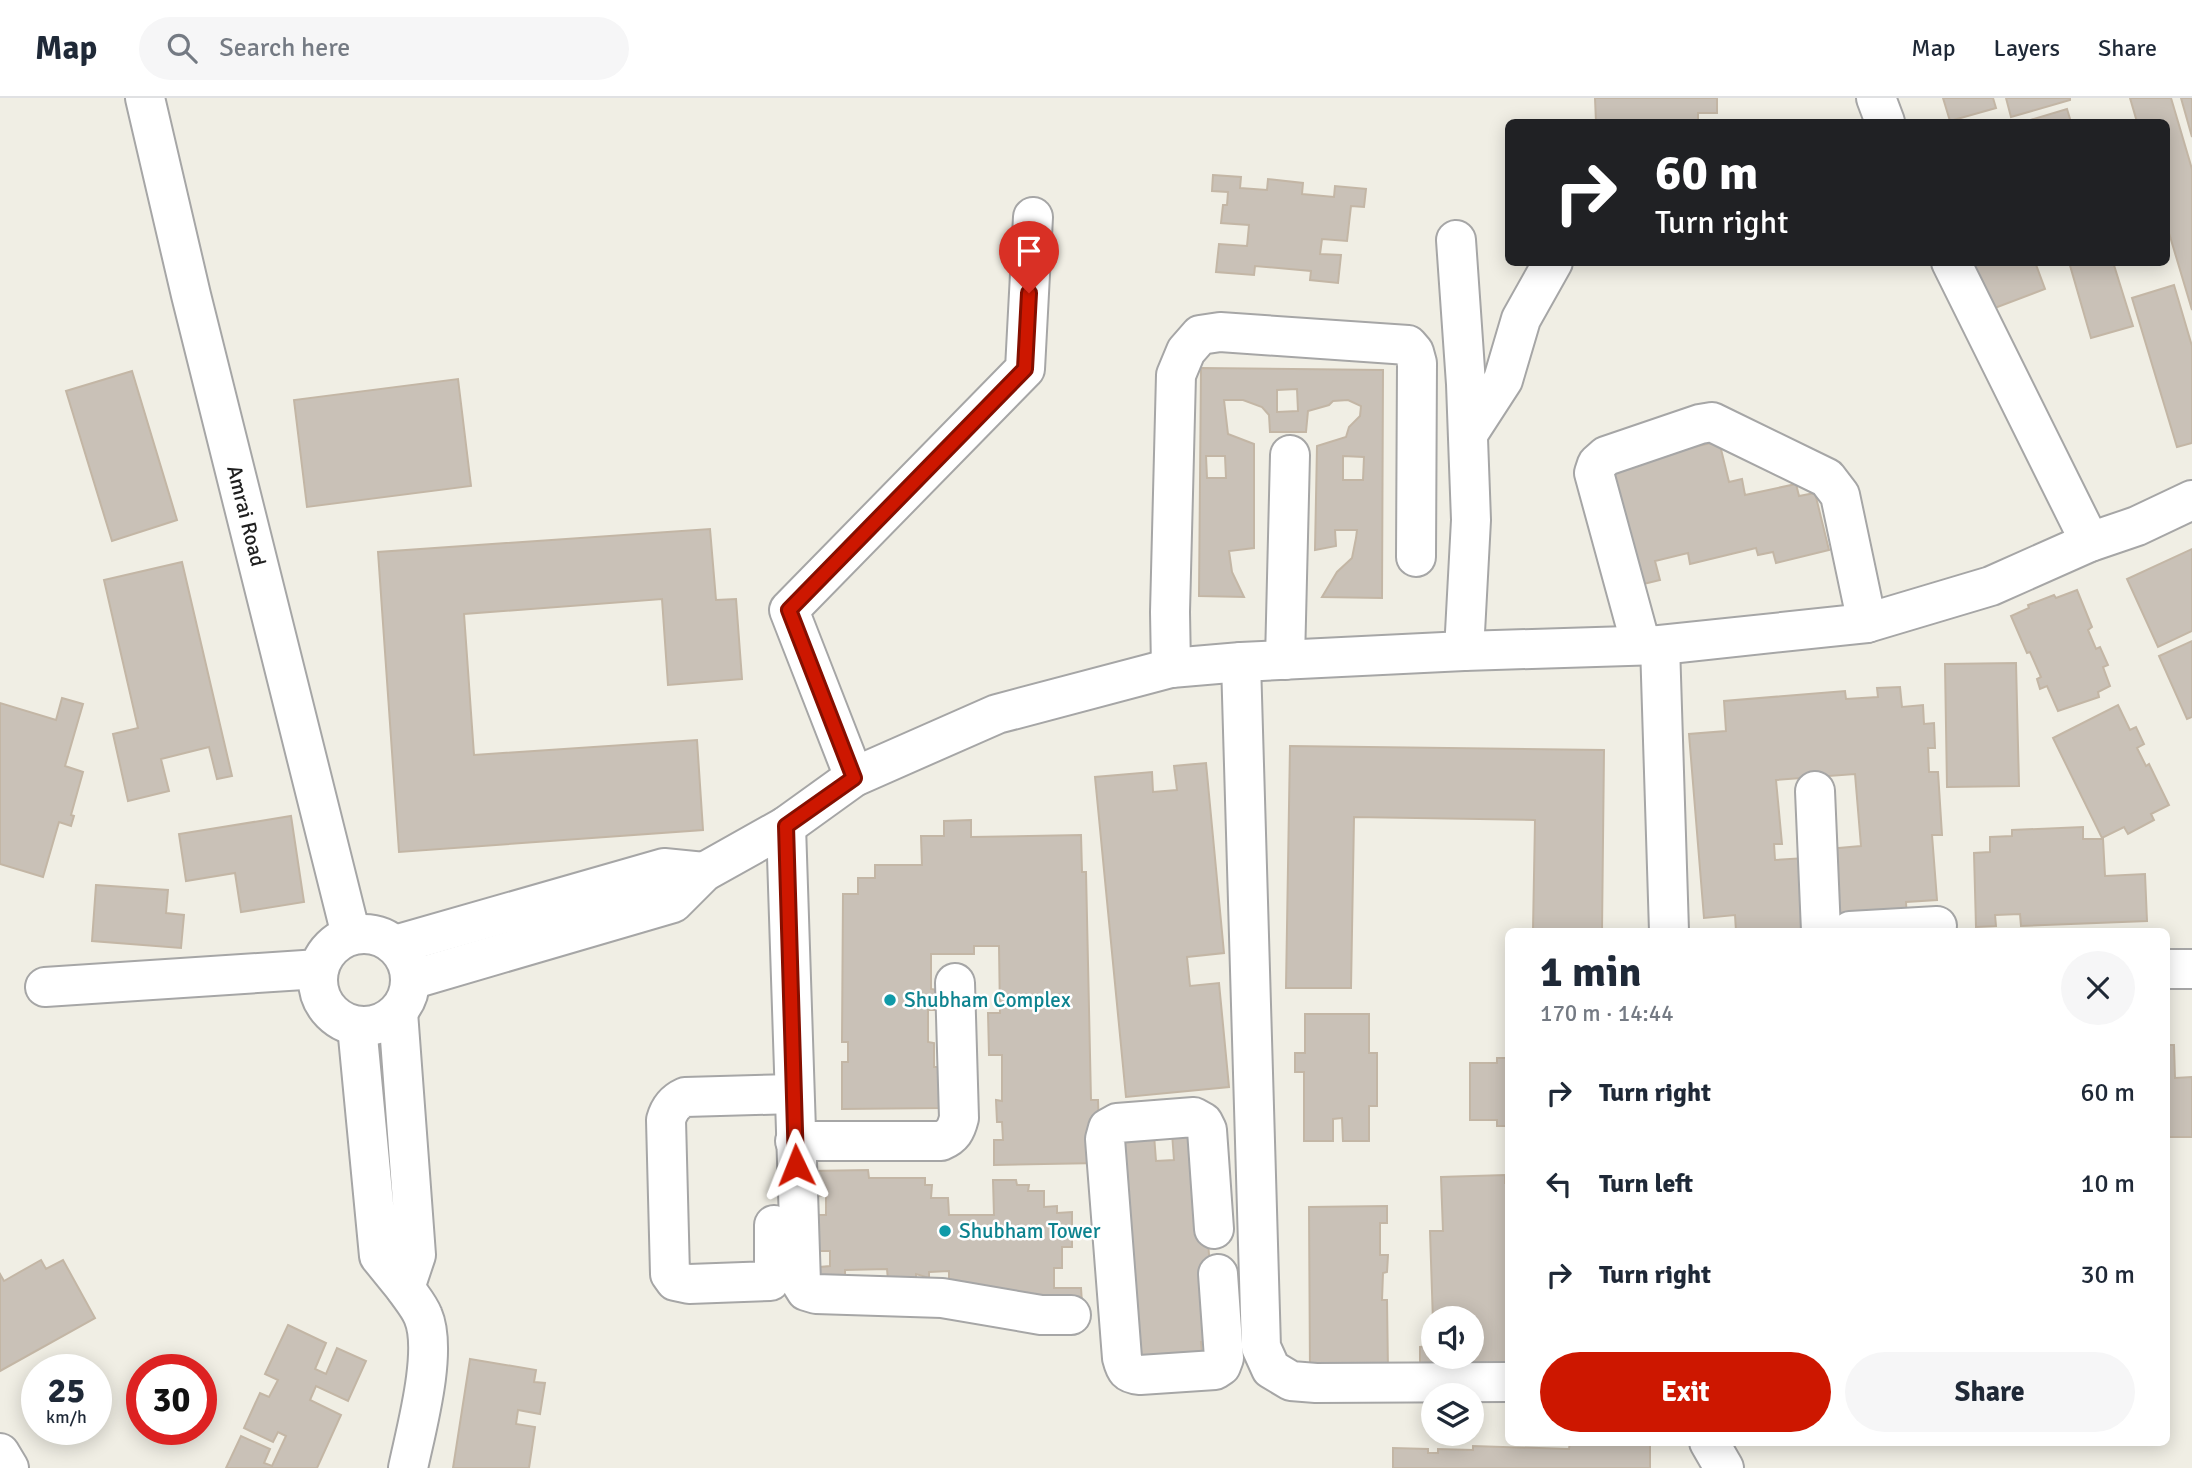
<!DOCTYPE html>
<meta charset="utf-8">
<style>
body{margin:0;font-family:Signika,sans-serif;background:#f6f6f7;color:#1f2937;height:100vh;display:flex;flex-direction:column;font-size:26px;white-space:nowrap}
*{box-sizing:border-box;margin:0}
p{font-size:23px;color:#747a83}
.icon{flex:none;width:38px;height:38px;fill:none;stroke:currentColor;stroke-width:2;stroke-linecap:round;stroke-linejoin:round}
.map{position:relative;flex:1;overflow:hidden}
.drawer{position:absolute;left:1505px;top:830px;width:665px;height:518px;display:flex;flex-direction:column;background:#fff;border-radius:10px;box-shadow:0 4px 18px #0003}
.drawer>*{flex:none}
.banner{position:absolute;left:1505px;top:21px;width:665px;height:147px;border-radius:10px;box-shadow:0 4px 18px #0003;background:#202124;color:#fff;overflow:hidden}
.fabs{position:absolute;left:1421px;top:1208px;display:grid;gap:14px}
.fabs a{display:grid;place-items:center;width:63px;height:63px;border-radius:50%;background:#fff;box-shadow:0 4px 18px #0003;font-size:35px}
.speed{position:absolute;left:21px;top:1256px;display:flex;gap:14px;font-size:35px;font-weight:700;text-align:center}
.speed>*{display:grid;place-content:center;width:91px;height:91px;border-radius:50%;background:#fff;box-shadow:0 4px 18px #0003;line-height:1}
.speed small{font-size:18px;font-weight:400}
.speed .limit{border:10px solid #d22;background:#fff;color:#111}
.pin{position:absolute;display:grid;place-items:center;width:60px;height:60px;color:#fff;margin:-72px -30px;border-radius:50% 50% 50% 0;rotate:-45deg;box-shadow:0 0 7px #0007}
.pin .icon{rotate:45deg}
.me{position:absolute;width:77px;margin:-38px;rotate:358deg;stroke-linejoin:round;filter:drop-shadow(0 0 5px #0008)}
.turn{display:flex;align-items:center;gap:24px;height:147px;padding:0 35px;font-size:32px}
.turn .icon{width:91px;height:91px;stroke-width:2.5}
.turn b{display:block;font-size:49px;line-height:60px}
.round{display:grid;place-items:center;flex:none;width:74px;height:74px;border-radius:37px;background:#f6f6f7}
.overview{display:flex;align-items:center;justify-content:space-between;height:119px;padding:0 35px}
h1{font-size:42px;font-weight:700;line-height:52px}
.button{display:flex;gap:14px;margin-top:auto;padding:14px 35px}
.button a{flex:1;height:80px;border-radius:42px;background:#cd1700;color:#fff;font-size:28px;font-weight:700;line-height:80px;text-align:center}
.button a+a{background:#f6f6f7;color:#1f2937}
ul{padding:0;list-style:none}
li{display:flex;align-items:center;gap:21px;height:91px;padding:0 35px}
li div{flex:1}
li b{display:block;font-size:26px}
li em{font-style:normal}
header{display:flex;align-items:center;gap:42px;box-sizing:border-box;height:98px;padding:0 35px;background:#fff;border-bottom:2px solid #e0e1e3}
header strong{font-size:33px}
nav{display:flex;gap:38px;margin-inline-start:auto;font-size:24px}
.search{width:490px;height:63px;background:#f6f6f7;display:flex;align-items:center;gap:18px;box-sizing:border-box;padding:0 24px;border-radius:38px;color:#747a83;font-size:26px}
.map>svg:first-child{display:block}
.building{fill:#c9c1b7;stroke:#c3b6a5;stroke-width:2;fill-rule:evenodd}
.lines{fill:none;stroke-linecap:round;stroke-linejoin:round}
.minor-casing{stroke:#a6a6a6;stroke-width:42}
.minor{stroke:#fff;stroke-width:38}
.route-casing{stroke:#850f00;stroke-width:18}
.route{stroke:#cd1700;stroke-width:12}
.culture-dot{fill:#0f9aa8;stroke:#fff;stroke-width:2.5}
.labels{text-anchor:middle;stroke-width:5;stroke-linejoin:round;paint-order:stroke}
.street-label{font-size:21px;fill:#1f1f1f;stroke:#fff}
.culture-label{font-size:21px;fill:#0d838f;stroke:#fff;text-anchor:start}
</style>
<header>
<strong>Map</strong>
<div class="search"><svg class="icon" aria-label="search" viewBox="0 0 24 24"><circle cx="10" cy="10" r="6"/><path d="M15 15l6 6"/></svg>Search here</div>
<nav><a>Map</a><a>Layers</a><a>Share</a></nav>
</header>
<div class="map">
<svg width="2192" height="1370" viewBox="0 0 2192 1370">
<rect width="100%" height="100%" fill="#f0eee4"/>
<!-- building -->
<g class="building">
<path d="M1595,0H1717V15H1698V24H1596Z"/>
<path d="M1943,0H1993L1996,10L1950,23Z"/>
<path d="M2006,0H2070V2L2011,19Z"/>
<path d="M2130,0H2171L2192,71V212L2166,125V24H2137Z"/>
<path d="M2181,0H2192V39Z"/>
<path d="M2067,11L2071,24H2027V23Z"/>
<path d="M1213,77L1241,79L1240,90L1267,92L1268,81L1303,85L1302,96L1334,99L1335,88L1366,91L1364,109L1351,108L1347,143L1322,141L1320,156L1341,157L1338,185L1310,182L1311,173L1255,168L1254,177L1216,174L1219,146L1247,148L1249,127L1221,125L1223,107H1227L1228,94L1212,93Z"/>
<path d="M1968,164H2035L2045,191L1987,213Z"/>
<path d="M2069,164H2113L2133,228L2091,240Z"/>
<path d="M2174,187L2192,248V345L2177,349L2132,200Z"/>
<path d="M1201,270L1383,272L1382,500L1322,499L1337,474L1352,460L1356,440L1357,432H1335L1336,448L1315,452L1317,348L1346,339L1349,329L1360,318L1361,308L1348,302L1333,303L1329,307L1308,313L1306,334H1270L1269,317L1262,309L1243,302H1224L1228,336L1254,346V450L1229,453L1232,474L1244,499L1199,498ZM1297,291L1298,313L1277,314V292ZM1206,358H1225L1226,380H1207ZM1343,358L1364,359L1363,382H1343Z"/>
<path d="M132,273L177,422L112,443L66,293Z"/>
<path d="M458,281L471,388L307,409L294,302Z"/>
<path d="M1719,343L1729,384L1742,381L1745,397L1796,386L1799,398L1815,395L1829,452L1776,465L1773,454L1758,457L1756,450L1690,466L1688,455L1655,463L1660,482L1631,489L1603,371Z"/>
<path d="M710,431L716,502L736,501L742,581L668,587L662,501L464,516L474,657L697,642L703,732L399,754L378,454Z"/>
<path d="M2192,451V533L2158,549L2127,481Z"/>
<path d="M182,464L232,678L217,681L209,649L161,661L169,693L128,703L113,636L138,630L104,482Z"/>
<path d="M2077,492L2092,529L2088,532L2096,551L2100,549L2108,567L2103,569L2110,588L2098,594L2099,599L2058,613L2047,588L2040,591L2037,581L2041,579L2030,554L2027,555L2011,518L2029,510L2028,507L2054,497L2056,500Z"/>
<path d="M2192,543V619L2187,621L2159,558Z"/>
<path d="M2016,565L2019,688L1947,689L1945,566Z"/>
<path d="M1900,589L1902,609L1923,607L1924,626L1934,625L1935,650H1928L1929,674H1938L1942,737H1932L1937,802L1906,804L1907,823L1834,829L1828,751L1861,748L1855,676L1776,682L1782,746H1774L1775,762L1805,760L1811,831L1736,833L1735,817L1704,820L1689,636L1726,633L1724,603L1845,593L1846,601L1878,599L1877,590Z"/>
<path d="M62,600L83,606L65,668L83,674L71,717L74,718L71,728L59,724L43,779L0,766V605L56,622Z"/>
<path d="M2118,607L2130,632L2136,629L2144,646L2137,650L2146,668L2149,666L2169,707L2151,716L2154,722L2128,736L2124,729L2102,740L2053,640Z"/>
<path d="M1290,648L1604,652L1602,833H1533L1535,722L1354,719L1351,890H1286Z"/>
<path d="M1206,665L1224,855L1187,859L1190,888L1219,885L1229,989L1126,999L1095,679L1152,674L1153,694L1177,692L1174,668Z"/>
<path d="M291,718L304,804L241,814L235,775L186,783L179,736Z"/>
<path d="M971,722V739L1081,737L1082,774H1086L1091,1002H1098L1100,1065L994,1067V1042H1003L1002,1024H997L996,1002L1002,1003V957H989L988,915H1000L999,848H974V856H931V891L938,892V912H928V944L934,945V969H942V1010L842,1011V964H848V944H842L843,796H858V780H875V767H922L921,738H944V723Z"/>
<path d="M2083,729V741H2103L2105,778L2145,776L2147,823L2021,828L2020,816L1995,817L1996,828L1976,829L1974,755L1990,754V739L2012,738V732Z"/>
<path d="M96,787L168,792L166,815L184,817L181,850L92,843Z"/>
<path d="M1305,916H1369V955H1377V1008H1369V1043H1343L1342,1020L1333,1021V1043H1304V974H1295V955H1305Z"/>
<path d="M2166,947H2174L2175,980L2192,979V1039H2166Z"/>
<path d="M1497,960H1508V1028H1497V1022H1470V965H1497Z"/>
<path d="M1199,1033L1216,1243L1201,1244L1203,1265L1130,1270L1113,1040L1154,1037L1156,1063L1174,1062L1172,1035Z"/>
<path d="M868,1072L869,1080H925V1087H932L931,1100H948L949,1117H994L993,1082H1016L1017,1087H1029L1028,1093H1044V1109L1057,1108V1115L1072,1114V1149H1062V1170H1054V1190H1081L1082,1205L949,1191V1173L929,1174V1180L916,1176V1182H888L887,1171L845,1172V1189H820V1169L830,1168V1153H819L818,1117H826V1098L811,1097L810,1073Z"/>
<path d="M1505,1077V1085H1508V1277L1420,1280V1249L1433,1248V1258H1472V1220H1433V1224L1430,1133H1443L1441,1079Z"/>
<path d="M1387,1108V1125H1380V1157H1388L1387,1174L1383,1175L1382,1202H1387L1388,1273H1310L1309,1109Z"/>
<path d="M41,1162L46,1171L63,1162L95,1220L0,1273V1176L4,1183Z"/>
<path d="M288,1227L326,1245L315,1271L326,1276L337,1250L366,1263L348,1303L316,1288L310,1302L341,1317L317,1370H226L241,1338L270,1351L264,1365L272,1368L286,1338L278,1334L273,1344L244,1330L260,1295L269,1299L278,1282L265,1276Z"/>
<path d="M470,1261L536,1272L534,1284L545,1285L540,1316L518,1312L516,1326L535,1329L529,1370H453Z"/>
<path d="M1570,1344H1650V1370H1393V1350L1428,1351V1355H1438V1351L1473,1352V1348L1569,1351Z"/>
</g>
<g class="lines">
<!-- minor casing -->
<g class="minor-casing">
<g id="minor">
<path id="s1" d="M145,0L191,197L351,837"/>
<path d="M1876,0L1885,24"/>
<path d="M1456,142L1466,286L1471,422L1464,553"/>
<path d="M1951,164L2090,444"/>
<path d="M1468,336L1503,282L1521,221L1553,164"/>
<path d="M1641,547L1594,375L1597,366L1606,358L1700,326L1712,324L1827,380L1840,397L1867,525"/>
<path d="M1660,547L1669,833"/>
<path d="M1285,562L1290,357"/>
<path d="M1241,564L1261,1249L1271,1271L1291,1283L1316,1285L1508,1284"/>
<path d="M1171,570L1170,514L1176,277L1186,253L1200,237L1220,234L1408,247L1414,254L1417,265L1416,459"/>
<path d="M854,679L789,512L1025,271L1033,119"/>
<path d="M1815,693L1821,833"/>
<path d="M786,728L801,1185L806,1193L816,1196L942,1200L1041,1217H1071"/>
<path d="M1850,833L1937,828"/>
<circle cx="364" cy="882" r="46"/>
<path d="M395,847L664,770L704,774"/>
<path d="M2166,871H2192"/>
<path d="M410,882L673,805L704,774L786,728L854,679L997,616L1171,570L1241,564L1464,553L1660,547L1867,525L1991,488L2090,444L2137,428L2192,402"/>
<path d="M45,889L319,871"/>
<path d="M357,928L379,1158L405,1190L416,1157L398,914"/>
<path d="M795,1043H941C953,1038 956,1032 959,1020L955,885"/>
<path d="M774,1127V1176L770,1183L689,1186L675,1183L670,1176L666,1022C669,1011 674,1004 685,999L794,996"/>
<path d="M1214,1131L1207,1032L1203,1024L1194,1019L1117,1025L1108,1030L1105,1041L1122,1260C1125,1272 1127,1276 1140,1277L1215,1272L1221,1268L1224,1260L1218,1176"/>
<path d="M405,1190C411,1199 419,1208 423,1218C438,1253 416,1332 408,1370"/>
<path d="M1709,1344L1724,1370"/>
<path d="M0,1355L9,1370"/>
</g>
</g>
<!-- minor -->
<use href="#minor" class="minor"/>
</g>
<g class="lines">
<!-- route casing -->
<g class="route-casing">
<path id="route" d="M796,1067L786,728L854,680L789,512L1025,271L1029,195"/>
</g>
<!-- route -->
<use href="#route" class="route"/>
</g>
<!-- markers -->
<g class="culture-dot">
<circle cx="890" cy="902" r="7"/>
<circle cx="945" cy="1133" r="7"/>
</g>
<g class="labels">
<!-- street labels -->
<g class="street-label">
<text dy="7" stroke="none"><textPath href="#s1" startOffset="430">Amrai Road</textPath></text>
</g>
<!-- culture labels -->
<g class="culture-label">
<text x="904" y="909">Shubham Complex</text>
<text x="959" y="1140">Shubham Tower</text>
</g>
</g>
</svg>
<div class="fabs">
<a><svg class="icon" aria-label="sound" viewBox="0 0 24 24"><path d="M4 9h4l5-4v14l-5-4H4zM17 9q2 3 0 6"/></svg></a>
<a><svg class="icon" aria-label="layers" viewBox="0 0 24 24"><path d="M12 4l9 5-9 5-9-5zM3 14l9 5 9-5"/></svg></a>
</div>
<div class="speed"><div>25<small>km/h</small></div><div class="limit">30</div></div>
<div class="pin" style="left:1029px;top:195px;background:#d93025"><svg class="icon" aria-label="arrive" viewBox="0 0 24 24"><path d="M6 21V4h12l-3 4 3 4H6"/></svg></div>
<svg class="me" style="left:796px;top:1067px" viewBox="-20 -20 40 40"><path d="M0-17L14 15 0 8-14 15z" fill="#cd1700" stroke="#fff" stroke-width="4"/></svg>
<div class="banner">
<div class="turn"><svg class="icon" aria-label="right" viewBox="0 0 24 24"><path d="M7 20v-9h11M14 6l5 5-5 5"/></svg><div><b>60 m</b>Turn right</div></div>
</div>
<section class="drawer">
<div class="overview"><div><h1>1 min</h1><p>170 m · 14:44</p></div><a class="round"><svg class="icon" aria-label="close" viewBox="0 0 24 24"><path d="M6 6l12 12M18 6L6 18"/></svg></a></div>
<ul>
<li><svg class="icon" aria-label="right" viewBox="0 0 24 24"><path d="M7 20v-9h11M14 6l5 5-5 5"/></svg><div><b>Turn right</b></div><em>60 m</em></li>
<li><svg class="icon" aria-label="left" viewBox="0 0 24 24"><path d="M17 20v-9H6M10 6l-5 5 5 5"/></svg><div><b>Turn left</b></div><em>10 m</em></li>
<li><svg class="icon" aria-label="right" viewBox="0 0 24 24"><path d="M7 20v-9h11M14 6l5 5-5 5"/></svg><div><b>Turn right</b></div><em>30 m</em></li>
</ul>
<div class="button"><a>Exit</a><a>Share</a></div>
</section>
</div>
